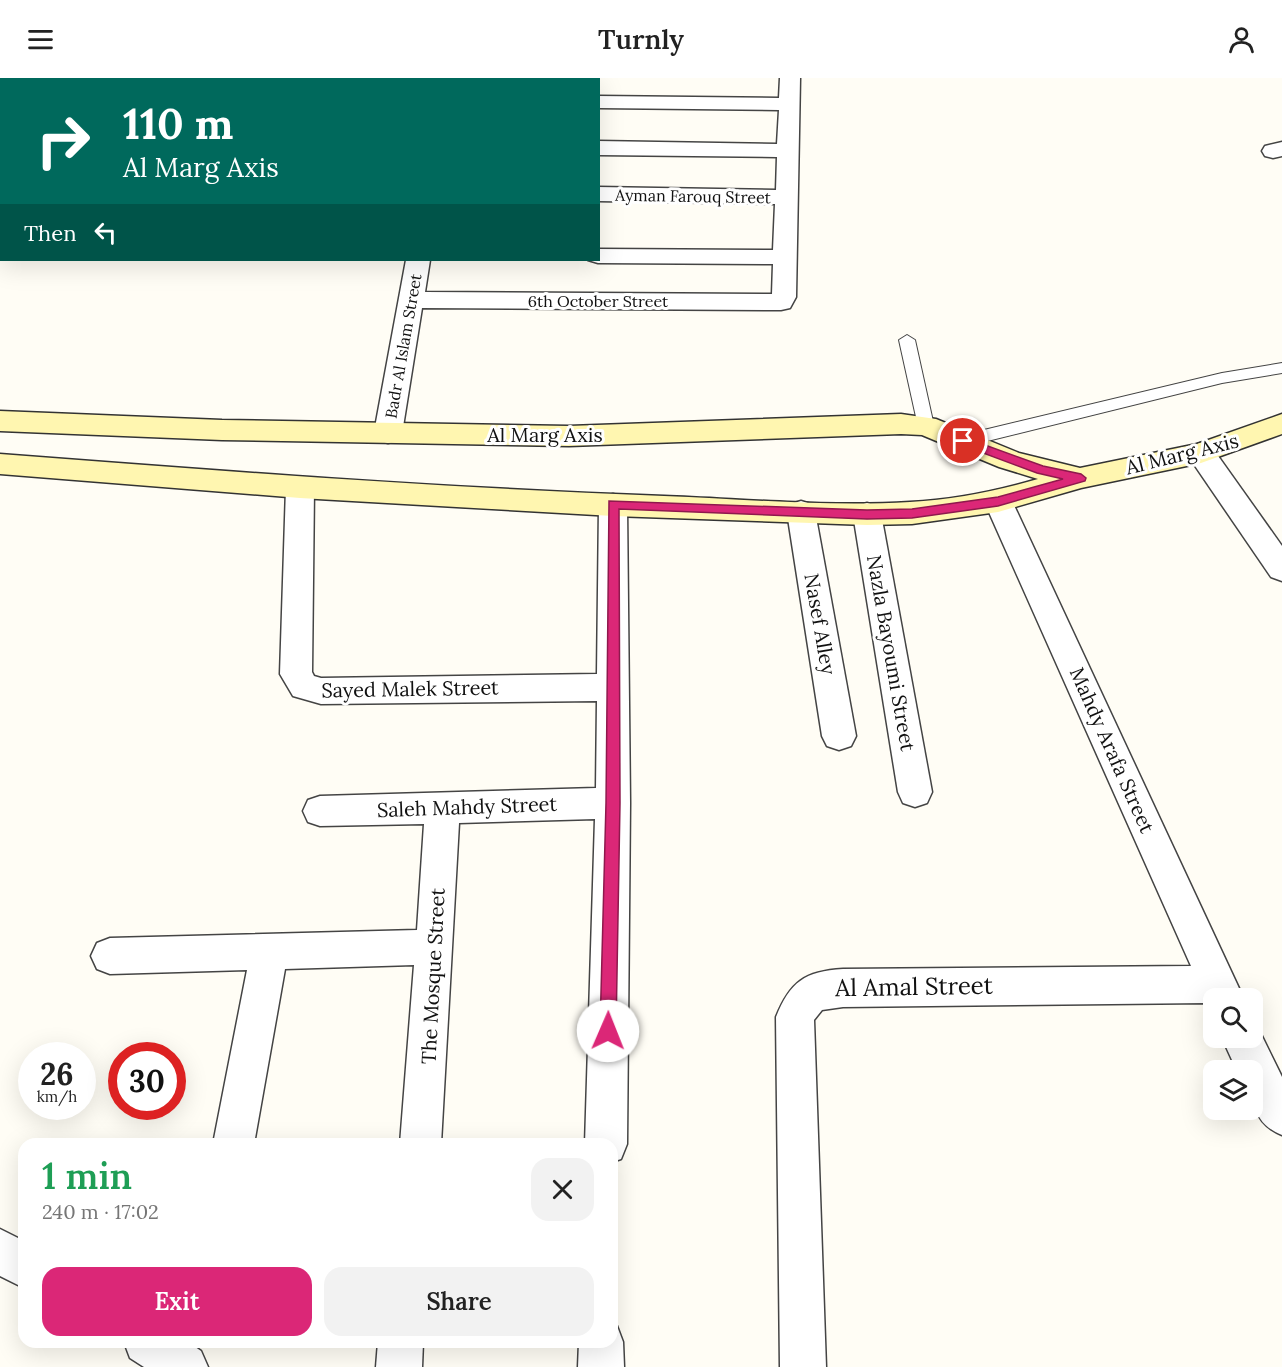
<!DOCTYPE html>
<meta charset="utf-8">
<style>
body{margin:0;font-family:Lora,serif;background:#f2f2f2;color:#222;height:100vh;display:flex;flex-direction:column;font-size:22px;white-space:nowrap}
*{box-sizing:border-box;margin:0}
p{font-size:20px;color:#767676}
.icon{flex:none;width:33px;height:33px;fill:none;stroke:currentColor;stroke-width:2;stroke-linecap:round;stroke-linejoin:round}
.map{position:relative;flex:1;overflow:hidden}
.sheet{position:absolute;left:18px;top:1060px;width:600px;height:210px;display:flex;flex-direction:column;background:#fff;border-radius:18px;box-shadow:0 6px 24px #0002}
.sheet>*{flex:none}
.hud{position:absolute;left:0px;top:0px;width:600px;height:183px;box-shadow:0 6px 24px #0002;background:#00695c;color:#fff;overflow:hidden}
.buttons{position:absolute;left:1203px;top:910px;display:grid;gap:12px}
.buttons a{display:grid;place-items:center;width:60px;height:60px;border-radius:12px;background:#fff;box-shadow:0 6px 24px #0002;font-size:30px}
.speed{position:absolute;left:18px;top:964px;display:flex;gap:12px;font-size:30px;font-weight:700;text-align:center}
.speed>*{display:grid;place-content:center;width:78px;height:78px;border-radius:50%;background:#fff;box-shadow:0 6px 24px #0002;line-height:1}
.speed small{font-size:15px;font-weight:400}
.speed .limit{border:9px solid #d22;background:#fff;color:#111}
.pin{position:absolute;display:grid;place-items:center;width:51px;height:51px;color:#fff;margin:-26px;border:3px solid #fff;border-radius:50%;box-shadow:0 2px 6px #0007}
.me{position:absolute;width:66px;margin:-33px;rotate:1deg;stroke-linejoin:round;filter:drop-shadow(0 0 4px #0008)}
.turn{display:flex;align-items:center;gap:21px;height:126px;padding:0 24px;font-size:27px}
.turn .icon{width:78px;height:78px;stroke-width:2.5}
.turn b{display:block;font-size:42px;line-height:51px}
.then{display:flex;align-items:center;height:57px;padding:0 24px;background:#0003;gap:12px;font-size:22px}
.round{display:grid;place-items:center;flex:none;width:63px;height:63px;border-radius:18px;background:#f2f2f2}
.headline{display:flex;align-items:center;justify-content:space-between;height:102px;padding:0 24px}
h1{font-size:36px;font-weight:600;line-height:45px;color:#1e9e55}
.cta{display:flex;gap:12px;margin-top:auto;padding:12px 24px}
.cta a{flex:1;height:69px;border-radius:18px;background:#db2777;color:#fff;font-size:24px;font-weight:600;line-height:69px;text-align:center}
.cta a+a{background:#f2f2f2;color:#222}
header{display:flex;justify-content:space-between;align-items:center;height:78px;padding:0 24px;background:#fff;font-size:27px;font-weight:600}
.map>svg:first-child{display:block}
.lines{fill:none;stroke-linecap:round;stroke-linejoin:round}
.lane-casing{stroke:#444;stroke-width:2}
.street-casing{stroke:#444;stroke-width:3}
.secondary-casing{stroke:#333;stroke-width:3}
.lane{fill:#fff;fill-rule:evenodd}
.street{fill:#fff;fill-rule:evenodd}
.secondary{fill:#fff6b0;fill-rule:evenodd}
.route{fill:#db2777;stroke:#8e194d;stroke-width:1.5}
.labels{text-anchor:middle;stroke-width:6;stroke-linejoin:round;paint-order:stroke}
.far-street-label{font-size:16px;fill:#111;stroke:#fff}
.street-label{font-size:20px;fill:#111;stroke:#fff}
.near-street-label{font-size:24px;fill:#111;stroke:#fff}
</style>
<header><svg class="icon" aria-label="menu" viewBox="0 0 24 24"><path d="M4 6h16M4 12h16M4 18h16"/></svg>Turnly<svg class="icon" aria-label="person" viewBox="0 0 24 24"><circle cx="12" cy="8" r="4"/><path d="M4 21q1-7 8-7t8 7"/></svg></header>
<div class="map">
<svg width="1282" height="1289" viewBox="0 0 1282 1289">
<rect width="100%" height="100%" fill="#fffdf5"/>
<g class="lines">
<!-- lane casing -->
<g class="lane-casing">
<g id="lane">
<path d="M907,257L915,262L934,348L932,352H920L918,348L899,262Z"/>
<path d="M1282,285V295L1222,305L963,369L957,367L955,363L957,359L963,357L1222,295Z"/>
</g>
</g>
<!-- street casing -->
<g class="street-casing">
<g id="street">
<rect x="36" y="0" width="20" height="2"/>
<rect x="132" y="0" width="20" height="2"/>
<path d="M167,0H200L166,2Z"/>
<rect x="255" y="0" width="20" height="2"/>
<rect x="325" y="0" width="20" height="2"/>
<rect x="416" y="0" width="20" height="2"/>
<path d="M780,0H800L796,219L790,230L781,232L422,230L402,355L398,362L388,365L378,362L374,355L406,182H430L425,214L772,216L773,186L598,185L588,182H598V171L773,172L775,126L598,123V109L776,112L777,79L598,77V63L777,66L779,32L598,30V18L779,20Z"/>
<path d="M0,20H2L0,33Z"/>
<path d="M1282,64V78L1273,80L1265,78L1262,73L1265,68Z"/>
<path d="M2,97V122L0,121Z"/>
<path d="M1201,365L1211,368L1282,468V503L1271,499L1191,382L1187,375L1191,368Z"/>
<path d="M300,400L310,403L314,410L312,594L314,598L321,600L597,596L599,427L603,419L613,416L623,419L627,427L630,725L627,1066L621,1081L612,1084V1066H585L595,741L459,745L441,1066H400L414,887L285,891L254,1066H213L247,892L110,896L97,891L91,878L97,865L110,860L417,852L424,746L320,748L308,744L303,733L308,722L320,718L596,710L597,623L321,626L293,618L280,596L286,410L290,403Z"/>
<path d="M998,412L1008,415L1012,423L1244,921H1214V935L1207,925L843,929L822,932L814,942L826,1289H780L776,939C790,904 805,893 843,891L1191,888L984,423L988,415Z"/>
<path d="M801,423L811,426L815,434L856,658L851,668L839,672L827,668L822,658L787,434L791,426Z"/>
<path d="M867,425L877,428L881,436L932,714L927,725L915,729L903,725L898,714L853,436L857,428Z"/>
<path d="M1252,945L1256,946L1282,999V1057C1252,1045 1252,1022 1252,993H1237L1222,960H1252Z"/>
<path d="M0,1151L24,1163V1210L0,1198Z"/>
<path d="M612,1246L617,1248L623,1264L624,1289H578L579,1264H612Z"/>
<path d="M124,1264H188L201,1273L208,1289H144L130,1280Z"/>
<path d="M378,1264H423L422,1289H376Z"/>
</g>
</g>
<!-- secondary casing -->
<g class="secondary-casing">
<path id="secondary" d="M0,333L222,342L569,348L901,336L936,341L1019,375L1080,390L1197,366L1282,336V356L1201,385L1081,410L998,434L912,446L867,447L613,438L300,420L0,396V376C221,393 442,410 664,418C745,421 828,429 910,424C953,422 997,413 1038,401L999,389L922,357L901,356L569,368L222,362L0,353Z"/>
</g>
<!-- lane -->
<use href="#lane" class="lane"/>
<!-- street -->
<use href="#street" class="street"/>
<!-- secondary -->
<use href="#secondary" class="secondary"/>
</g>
<!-- route -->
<path class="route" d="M963,359L1043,388L1081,396L1086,400L1085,403L998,428L912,440L867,441L619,431L620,725L616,953L614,958L608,961L603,958L600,953L606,725L609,423L867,432L912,431L998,419L1063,401L1037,395L959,366L958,363Z"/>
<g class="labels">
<!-- far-street labels -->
<g class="far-street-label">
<text transform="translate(693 118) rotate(1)" y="6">Ayman Farouq Street</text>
<text x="598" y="229">6th October Street</text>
<text transform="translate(403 268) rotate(-80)" y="6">Badr Al Islam Street</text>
</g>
<!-- street labels -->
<g class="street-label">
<text x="545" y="364">Al Marg Axis</text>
<text transform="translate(1182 376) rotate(-14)" y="7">Al Marg Axis</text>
<text transform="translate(820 546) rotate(80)" y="7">Nasef Alley</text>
<text transform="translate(891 575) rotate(80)" y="7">Nazla Bayoumi Street</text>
<text transform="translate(410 611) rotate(-1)" y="7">Sayed Malek Street</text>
<text transform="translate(1112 672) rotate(66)" y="7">Mahdy Arafa Street</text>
<text transform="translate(467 729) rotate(-2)" y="7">Saleh Mahdy Street</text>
<text transform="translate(433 898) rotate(-87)" y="7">The Mosque Street</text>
</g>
<!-- near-street labels -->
<g class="near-street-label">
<text transform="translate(914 909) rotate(-1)" y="8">Al Amal Street</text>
</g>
</g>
</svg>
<div class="buttons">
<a><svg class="icon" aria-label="search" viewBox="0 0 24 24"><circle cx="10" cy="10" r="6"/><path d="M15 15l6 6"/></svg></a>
<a><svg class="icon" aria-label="layers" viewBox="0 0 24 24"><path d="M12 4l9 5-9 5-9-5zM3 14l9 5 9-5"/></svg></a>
</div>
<div class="speed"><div>26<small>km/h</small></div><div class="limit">30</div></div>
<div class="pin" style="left:963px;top:363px;background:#d93025"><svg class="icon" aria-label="arrive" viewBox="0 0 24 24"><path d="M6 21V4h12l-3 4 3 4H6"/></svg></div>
<svg class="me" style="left:608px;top:953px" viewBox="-20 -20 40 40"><circle r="19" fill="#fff"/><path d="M0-13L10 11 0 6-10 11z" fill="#db2777"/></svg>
<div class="hud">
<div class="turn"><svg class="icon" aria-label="right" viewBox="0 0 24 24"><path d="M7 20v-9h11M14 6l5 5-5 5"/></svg><div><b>110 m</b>Al Marg Axis</div></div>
<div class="then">Then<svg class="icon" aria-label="left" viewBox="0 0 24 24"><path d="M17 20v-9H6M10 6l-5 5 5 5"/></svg></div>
</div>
<section class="sheet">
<div class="headline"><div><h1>1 min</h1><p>240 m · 17:02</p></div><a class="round"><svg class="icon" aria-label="close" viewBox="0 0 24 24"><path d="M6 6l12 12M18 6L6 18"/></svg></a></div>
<div class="cta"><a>Exit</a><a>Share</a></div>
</section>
</div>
